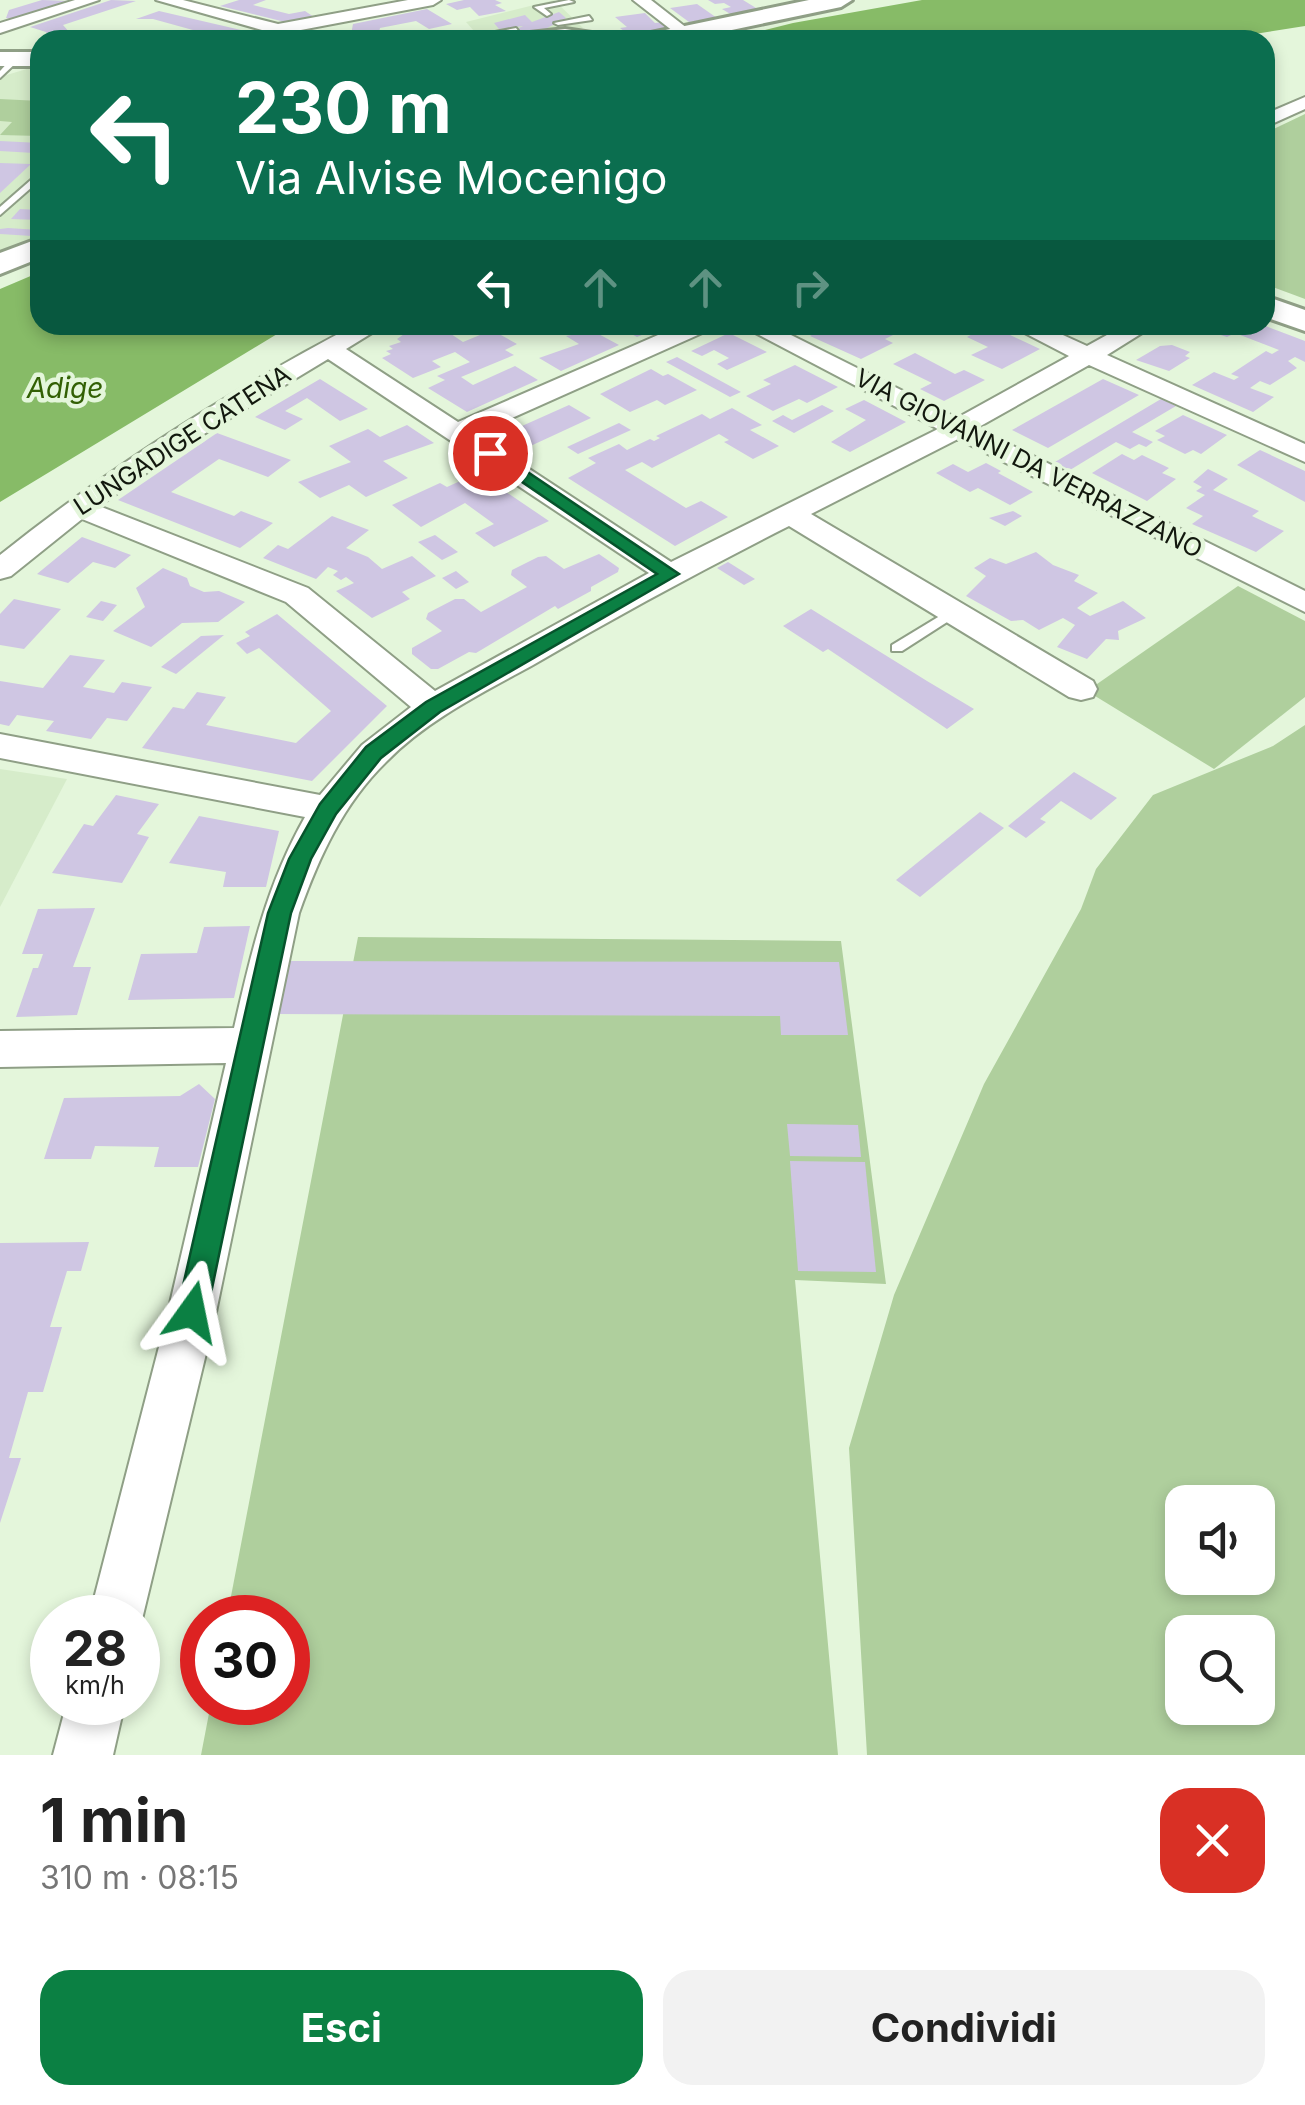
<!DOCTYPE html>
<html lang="it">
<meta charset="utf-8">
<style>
body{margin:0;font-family:Inter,sans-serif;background:#f2f2f2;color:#222;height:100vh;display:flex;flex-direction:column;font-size:38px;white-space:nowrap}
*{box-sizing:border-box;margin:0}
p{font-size:32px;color:#767676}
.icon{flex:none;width:55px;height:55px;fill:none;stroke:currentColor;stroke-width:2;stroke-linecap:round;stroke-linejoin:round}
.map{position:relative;height:1755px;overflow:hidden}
.side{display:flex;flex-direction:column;background:#fff;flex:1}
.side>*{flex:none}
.hud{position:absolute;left:30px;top:30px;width:1245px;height:305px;border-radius:30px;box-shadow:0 5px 15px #0003;background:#0b6e4f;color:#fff;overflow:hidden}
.buttons{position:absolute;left:1165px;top:1485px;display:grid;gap:20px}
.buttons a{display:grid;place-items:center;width:110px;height:110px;border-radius:20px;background:#fff;box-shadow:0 5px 15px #0003;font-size:50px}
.speed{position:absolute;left:30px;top:1595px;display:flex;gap:20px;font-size:50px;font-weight:700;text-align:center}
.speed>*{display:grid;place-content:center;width:130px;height:130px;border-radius:50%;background:#fff;box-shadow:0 5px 15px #0003;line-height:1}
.speed small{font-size:25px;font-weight:400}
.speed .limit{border:15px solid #d22;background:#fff;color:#111}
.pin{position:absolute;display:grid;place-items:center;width:85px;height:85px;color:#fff;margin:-42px;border:5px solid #fff;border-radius:50%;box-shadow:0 2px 10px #0007}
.me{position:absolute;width:110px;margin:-55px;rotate:12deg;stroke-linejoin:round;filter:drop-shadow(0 0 8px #0008)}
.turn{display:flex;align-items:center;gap:35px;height:210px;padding:0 40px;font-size:45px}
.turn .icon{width:130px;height:130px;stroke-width:2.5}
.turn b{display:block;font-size:70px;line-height:85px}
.lanes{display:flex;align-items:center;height:95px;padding:0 40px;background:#0003;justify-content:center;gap:50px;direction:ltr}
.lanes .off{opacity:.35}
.round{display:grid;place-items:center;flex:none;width:105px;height:105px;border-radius:30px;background:#f2f2f2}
.headline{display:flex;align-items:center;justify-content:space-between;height:170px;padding:0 40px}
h1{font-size:60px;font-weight:700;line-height:75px}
.cta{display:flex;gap:20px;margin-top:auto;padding:20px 40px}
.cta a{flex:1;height:115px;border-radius:30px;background:#0b8043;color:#fff;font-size:40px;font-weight:700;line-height:115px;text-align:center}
.cta a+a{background:#f2f2f2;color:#222}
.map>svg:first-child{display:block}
.built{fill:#d6ecca}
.green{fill:#afcf9d;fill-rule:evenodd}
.water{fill:#87bb67}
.building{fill:#cfc6e3}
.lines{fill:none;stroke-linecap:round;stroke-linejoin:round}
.lane-casing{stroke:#8f9f86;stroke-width:4}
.street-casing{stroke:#8f9f86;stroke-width:4}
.secondary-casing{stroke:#8f9f86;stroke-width:6}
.lane{fill:#fff;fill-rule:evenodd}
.street{fill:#fff;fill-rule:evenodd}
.secondary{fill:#fff;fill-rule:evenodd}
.route{fill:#0b8043;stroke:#07532c;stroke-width:2.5}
.labels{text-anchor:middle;stroke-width:9;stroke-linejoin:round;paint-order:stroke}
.far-street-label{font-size:25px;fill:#12180e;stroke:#e4f6db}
.far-water-label{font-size:28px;font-style:italic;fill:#326004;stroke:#e4f6db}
</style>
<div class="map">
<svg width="1305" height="1755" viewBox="0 0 1305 1755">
<rect width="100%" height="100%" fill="#e4f6db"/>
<!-- built -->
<g class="built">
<path d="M554,0L583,28L482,40L466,22Z"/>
<path d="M40,65V239L0,255V77Z"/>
<path d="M0,769L67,779L0,907Z"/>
</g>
<!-- green -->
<g class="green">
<path d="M0,99L40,101V136L0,135L12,122L0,121Z"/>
<path d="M1305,114V299L1265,284V133Z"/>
<path d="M1238,586L1305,621V697L1214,769L1087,691Z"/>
<path d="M1305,725V1755H867L849,1448L894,1295L984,1084L1081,909L1096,869L1153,795L1273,746ZM1258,1502V1578H1182V1502ZM1258,1632V1708H1182V1632Z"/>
<path d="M358,937L841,941L886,1284L795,1280L838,1755H201L211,1703L288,1702V1618L227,1617Z"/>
</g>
<!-- water -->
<g class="water">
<path d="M922,0H1305V26L1217,40H726L793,23Z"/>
<path d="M40,272V325H292L0,502V289Z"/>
</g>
<!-- building -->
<g class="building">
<path d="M42,0L71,1L14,20L6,18L9,10Z"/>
<path d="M111,0L136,1L63,25L76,40H50L46,32L30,27Z"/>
<path d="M239,0H266L253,5L289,14L305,11L314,17L285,22L220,6Z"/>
<path d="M464,0H495L502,3L495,5L506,11L479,16L470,7L457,10L446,4Z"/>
<path d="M708,0H743L761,11L732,15L722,9L731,7L724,3L715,4Z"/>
<path d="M697,4L717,18L689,22L670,8Z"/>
<path d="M427,9L452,24L429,29L416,21L380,28L378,36H370L369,40H350L353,24Z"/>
<path d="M159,11L241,30L252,35L251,40H229L153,19H136Z"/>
<path d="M559,12L566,18L534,35L514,37L509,33L523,26L499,29L494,23L525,15L532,22Z"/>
<path d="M645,13L655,23L663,22L672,28L628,34L620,28L627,27L615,17Z"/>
<path d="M0,141L40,143V148L34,153L0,151Z"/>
<path d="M0,163L31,164L0,193Z"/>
<path d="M20,209L40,210V220L11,219Z"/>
<path d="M8,228L39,230L32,236L0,234V229Z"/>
<path d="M408,325H451L460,330L451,334L463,342L492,330L517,344L505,350L514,355L461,377L473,385L515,366L538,380L467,412L428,388L445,380L437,376L470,362L455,352L432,361L441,367L413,378L382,358L391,354L386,351L393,349L389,346L401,342L397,339L410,330L405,326Z"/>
<path d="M615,325H666L637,337Z"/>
<path d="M787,325H871L893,335L885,339L893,343L861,359L810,336L815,333L807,329L801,332Z"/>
<path d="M989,325L1040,349L1002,369L971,355L988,347L967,337Z"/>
<path d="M1190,325H1263L1305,341V362L1295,357L1288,361L1297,368L1270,385L1260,381L1250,388L1274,397L1253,412L1192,385L1214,372L1234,380L1239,377L1231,374L1266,351L1272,354L1279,350L1235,333L1227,337Z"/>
<path d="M593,331L619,345L561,371L539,358L579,344L566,336Z"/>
<path d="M729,333L767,352L727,370L717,364L729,358L714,350L702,356L691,351Z"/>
<path d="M1172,345L1190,352L1185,356L1190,358L1169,371L1136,360L1160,346Z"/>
<path d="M915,353L955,374L964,370L985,380L944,401L920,389L932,383L893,364Z"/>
<path d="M677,357L730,386L741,392L730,397L666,362Z"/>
<path d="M795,365L838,387L807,403L799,399L773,411L746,396L771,384L763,380Z"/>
<path d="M651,369L663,376L668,374L697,390L665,405L657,400L630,412L600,394Z"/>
<path d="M320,379L368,409L340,421L307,398L285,411L303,419L285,430L255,417Z"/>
<path d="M1103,379L1139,395L1048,448L1012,430Z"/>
<path d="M1161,399L1176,406L1132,432L1153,442L1146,447L1139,444L1130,449L1116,442L1070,470L1055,462Z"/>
<path d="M864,400L906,422L850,452L831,442L866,420L845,409Z"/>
<path d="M569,405L591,418L524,449L502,435Z"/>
<path d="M822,405L834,411L794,433L772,421L783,415L792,420Z"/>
<path d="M732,408L762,425L750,430L779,446L753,459L724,442L729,440L719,434L652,468L642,462L625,470L686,508L701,501L728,517L675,546L568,478L596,463L588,458L619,444L627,450L650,439L654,441L660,438L656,436L702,414L710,419Z"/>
<path d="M1183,415L1227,435L1201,454L1193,450L1185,454L1157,440L1165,436L1155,431Z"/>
<path d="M619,423L631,430L578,454L567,447Z"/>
<path d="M407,425L434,443L383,461L408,478L366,497L349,485L320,498L298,482L351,462L329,446L368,429L380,437Z"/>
<path d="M217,433L291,460L268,477L219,459L171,492L234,516L241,511L273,523L240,548L118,500Z"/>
<path d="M1260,450L1305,471V502L1237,465Z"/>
<path d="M1122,454L1134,460L1142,455L1169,468L1162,473L1176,479L1147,501L1092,473Z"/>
<path d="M986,463L1001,471L998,473L1033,492L1010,505L978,488L970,492L936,473L953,464L968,472Z"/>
<path d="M1208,469L1228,479L1213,490L1259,511L1252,516L1284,531L1256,552L1192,524L1203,516L1186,508L1205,495L1196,491L1202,487L1193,482Z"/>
<path d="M478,473L549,521L494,547L475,533L494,524L465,503L421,527L392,505L440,483L447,487Z"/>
<path d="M1013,511L1022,516L1005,526L989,518Z"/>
<path d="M332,516L369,530L346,548L368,557L382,569L412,556L436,576L402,592L410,599L372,618L336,591L354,583L346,577L341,580L333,575L338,571L328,567L316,579L263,558L278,545L288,549Z"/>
<path d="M435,535L458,552L442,560L418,542Z"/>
<path d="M82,537L131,555L115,568L93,562L68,583L37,574Z"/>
<path d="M1036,552L1053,565L1079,575L1074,581L1098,593L1077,608L1090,616L1123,601L1146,618L1118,631L1119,640L1106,639L1087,659L1057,647L1075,625L1063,618L1039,630L1023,620L1011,621L966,596L986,576L974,568L990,558L1006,564Z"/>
<path d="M599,554L619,568L618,572L591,587V591L558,609L555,606L476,653L469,652L438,669H431L412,654V648L442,631L426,619L428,613L455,599H464L481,612L527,587L511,575L512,570L538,557L546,556L564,569Z"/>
<path d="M728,562L755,579L744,585L717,568Z"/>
<path d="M163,568L187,578L190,586L204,592L219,591L245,602L218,622L182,623L151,647L113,631L145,607L136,588Z"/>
<path d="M456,571L469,582L456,589L442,578Z"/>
<path d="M14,599L61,609L24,649L0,645V614Z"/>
<path d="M101,601L117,605L103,621L86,617Z"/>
<path d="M811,609L927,681L974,709L947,729L828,649L823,652L783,626Z"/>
<path d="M277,614L387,706L312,781L142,748L173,707L184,709L197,692L226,697L206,725L296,743L331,711L259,648L247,654L236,643L250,636L245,632Z"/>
<path d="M224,635L176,674L161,667L201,636Z"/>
<path d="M70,655L105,660L83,687L114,693L122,682L152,687L127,721L107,718L91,739L46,731L54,721L17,715L9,726L0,724V681L43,688Z"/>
<path d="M1074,772L1117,798L1091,820L1061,801L1040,819L1046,822L1026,838L1008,826Z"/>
<path d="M116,795L159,804L137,834L149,837L122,883L52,873L84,824L93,826Z"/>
<path d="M980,812L1004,828L920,897L896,880Z"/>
<path d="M199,816L279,831L266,887H223L226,872L169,863Z"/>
<path d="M95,908L73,967H91L77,1015L16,1017L33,968H38L43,954H22L38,909Z"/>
<path d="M250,926L234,998L128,1000L141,954L197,953L204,927Z"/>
<path d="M288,961L839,962L848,1035H781L780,1016L275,1014Z"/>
<path d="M199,1084L215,1099L198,1167H154L159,1147L95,1146L91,1159H44L64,1098L180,1096Z"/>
<path d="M787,1124L858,1125L861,1157L790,1156Z"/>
<path d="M790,1161L865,1162L876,1272L798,1271Z"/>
<path d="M89,1242L81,1271H67L50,1327H62L43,1392H28L9,1458H21L0,1523V1243Z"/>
</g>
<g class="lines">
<!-- lane casing -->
<g class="lane-casing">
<g id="lane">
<path d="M569,0L574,2L544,8L551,14L547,16L534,7Z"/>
<path d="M589,16L592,20L558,25L554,23Z"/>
<path d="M516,28L519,32L500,34L506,40H497L490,33Z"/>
<path d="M12,58L19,60L0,78V71Z"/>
<path d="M40,172V180L0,215V207Z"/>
<path d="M953,608L958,609V615L902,651H892V645Z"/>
</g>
</g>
<!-- street casing -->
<g class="street-casing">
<g id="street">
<path d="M75,0H99L0,33V23Z"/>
<path d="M156,0H183L278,24L408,0H441L433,5L285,33L283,40H267L269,32Z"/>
<path d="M633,0H651L692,32L678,35Z"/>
<path d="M1305,97V109L1265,127V114Z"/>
<path d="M355,325H385L346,349L458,422L681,325H713L709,330L476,434L671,562L938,429L740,325H771L957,418L1069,356L1009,325H1041L1087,346L1125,325H1155L1107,355L1305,444V462L1089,365L977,428L1305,591V612L958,439L811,514L1093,681L1097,689L1093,697L1081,700L1069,697L789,526C702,570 617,616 533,665C482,693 427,720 386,762C343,804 319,857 299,913L216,1312L138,1636V1618H89L168,1312L226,1063L0,1067V1031L234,1028C251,953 267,884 305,817L0,758V734L320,795L362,745L411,707L286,602L82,519L11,576L0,579V555C110,467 229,391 355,325ZM328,359L649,573L435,691L308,588L99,506L189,443Z"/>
<path d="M67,1702H125L113,1755H53Z"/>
</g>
</g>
<!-- secondary casing -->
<g class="secondary-casing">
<g id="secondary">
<path d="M809,0H852L841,7L684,40H639L651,33Z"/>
<path d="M565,29L605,35L609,40H518L530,33Z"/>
<rect x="0" y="52" width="40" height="14"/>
<path d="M40,238V258L0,274V253Z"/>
<path d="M1265,296L1305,310V331L1265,317Z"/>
</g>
</g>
<!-- lane -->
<use href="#lane" class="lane"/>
<!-- street -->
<use href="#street" class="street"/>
<!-- secondary -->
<use href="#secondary" class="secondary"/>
</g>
<!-- route -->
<path class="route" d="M484,450H495L679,574L440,712L381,758L336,814L311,859L291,913L207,1312L202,1322L192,1326L182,1322L177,1312L268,913L289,859L320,804L366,747L426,702L657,574L484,456Z"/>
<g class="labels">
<!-- far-street labels -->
<g class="far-street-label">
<text transform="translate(182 440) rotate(-33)" y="9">LUNGADIGE CATENA</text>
<text transform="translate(1029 463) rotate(27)" y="9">VIA GIOVANNI DA VERRAZZANO</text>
</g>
<!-- far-water labels -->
<g class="far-water-label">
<text x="65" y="398">Adige</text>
</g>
</g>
</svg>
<div class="buttons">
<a><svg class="icon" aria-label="sound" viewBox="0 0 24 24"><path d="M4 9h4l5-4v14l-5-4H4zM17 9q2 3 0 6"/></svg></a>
<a><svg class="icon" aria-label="search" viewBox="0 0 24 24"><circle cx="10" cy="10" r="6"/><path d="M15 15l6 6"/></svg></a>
</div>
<div class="speed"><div>28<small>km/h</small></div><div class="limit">30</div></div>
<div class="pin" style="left:490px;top:453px;background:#d93025"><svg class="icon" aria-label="arrive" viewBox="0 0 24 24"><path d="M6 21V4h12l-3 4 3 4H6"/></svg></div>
<svg class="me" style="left:192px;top:1312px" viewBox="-20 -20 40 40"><path d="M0-17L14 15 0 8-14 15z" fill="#0b8043" stroke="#fff" stroke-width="4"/></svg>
<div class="hud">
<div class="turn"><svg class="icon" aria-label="left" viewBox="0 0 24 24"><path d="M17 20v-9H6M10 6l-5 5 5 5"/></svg><div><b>230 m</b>Via Alvise Mocenigo</div></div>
<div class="lanes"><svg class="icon" aria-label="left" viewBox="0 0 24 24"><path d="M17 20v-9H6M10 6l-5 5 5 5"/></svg><svg class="icon off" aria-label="ahead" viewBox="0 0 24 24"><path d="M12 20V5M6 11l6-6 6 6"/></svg><svg class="icon off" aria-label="ahead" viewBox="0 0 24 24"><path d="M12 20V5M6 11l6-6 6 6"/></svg><svg class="icon off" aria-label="right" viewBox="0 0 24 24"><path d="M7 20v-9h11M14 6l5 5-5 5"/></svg></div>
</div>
</div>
<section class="side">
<div class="headline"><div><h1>1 min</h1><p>310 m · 08:15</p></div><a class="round" style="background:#d93025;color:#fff"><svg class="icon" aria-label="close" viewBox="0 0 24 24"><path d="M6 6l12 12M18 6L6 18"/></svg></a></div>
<div class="cta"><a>Esci</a><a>Condividi</a></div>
</section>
